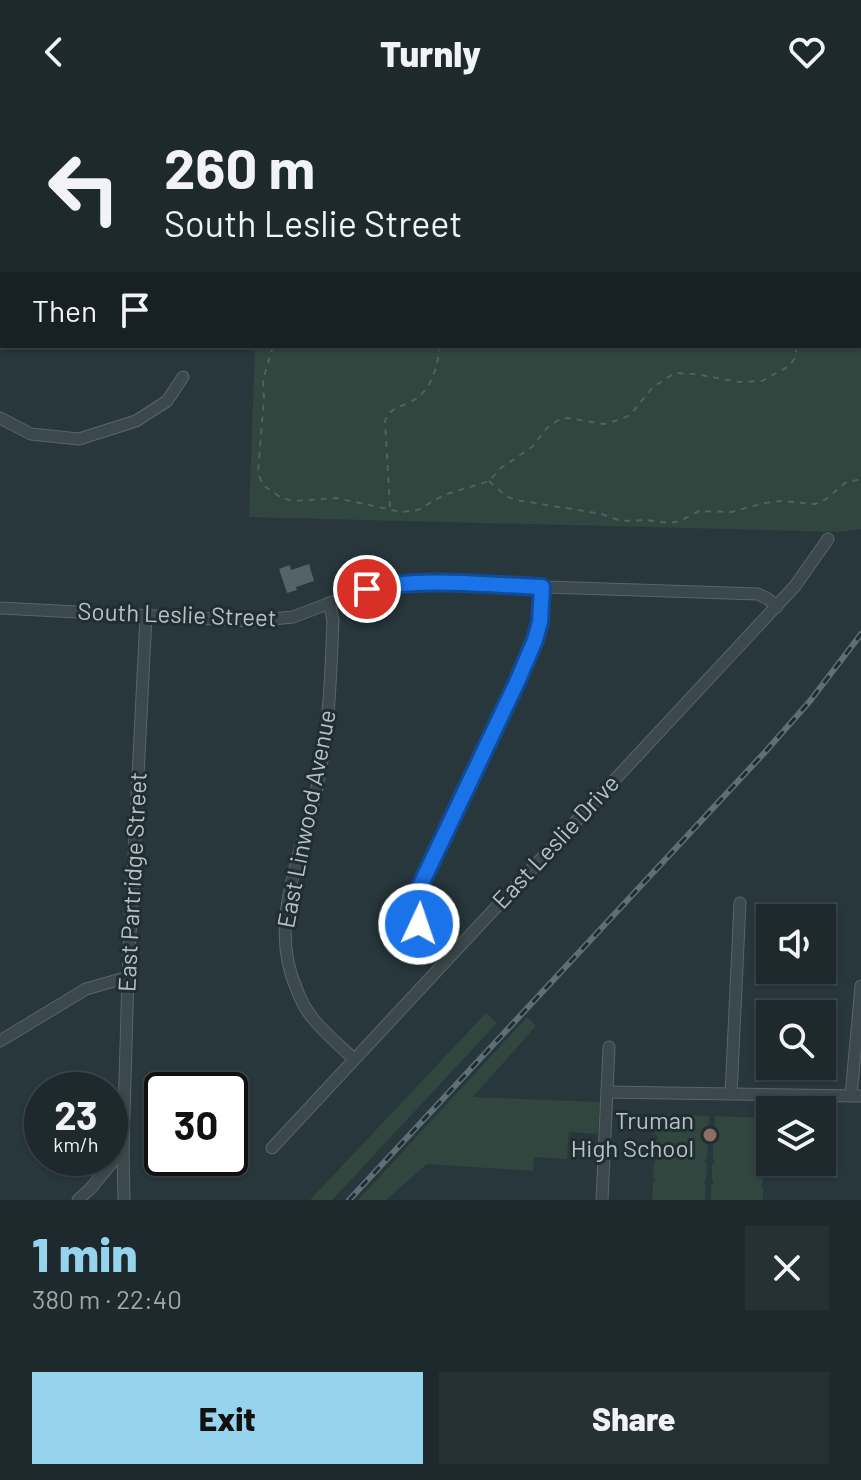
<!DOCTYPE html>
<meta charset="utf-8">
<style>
body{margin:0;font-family:Barlow,sans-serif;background:#253135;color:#f1f3f6;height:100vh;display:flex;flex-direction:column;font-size:30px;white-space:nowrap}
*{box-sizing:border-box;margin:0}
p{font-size:26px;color:#a0a6aa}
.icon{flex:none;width:44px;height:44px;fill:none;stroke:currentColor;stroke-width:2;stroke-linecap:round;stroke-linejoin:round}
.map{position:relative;height:1096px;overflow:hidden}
.side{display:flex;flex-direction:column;background:#1d292d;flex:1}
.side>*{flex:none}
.banner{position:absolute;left:0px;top:0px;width:862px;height:244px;box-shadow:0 2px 6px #0004,0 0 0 2px #3b4549;background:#1d292d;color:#f1f3f6;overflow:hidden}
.tools{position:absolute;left:756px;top:800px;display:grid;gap:16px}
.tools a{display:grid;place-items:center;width:80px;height:80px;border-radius:0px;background:#1d292d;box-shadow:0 2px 6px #0004,0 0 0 2px #3b4549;font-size:40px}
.speed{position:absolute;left:24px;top:968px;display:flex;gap:16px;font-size:40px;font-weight:700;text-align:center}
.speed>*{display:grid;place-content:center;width:104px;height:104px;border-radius:50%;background:#1d292d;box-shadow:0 2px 6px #0004,0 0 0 2px #3b4549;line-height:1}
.speed small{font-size:20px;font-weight:400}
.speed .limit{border:4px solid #111;border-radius:12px;background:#fff;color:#111}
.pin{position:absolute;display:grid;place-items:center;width:68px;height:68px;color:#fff;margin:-34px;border:4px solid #fff;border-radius:50%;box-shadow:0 2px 8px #0007}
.me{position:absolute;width:88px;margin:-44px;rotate:3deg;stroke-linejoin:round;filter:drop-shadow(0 0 6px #0008)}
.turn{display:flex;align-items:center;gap:28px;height:168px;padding:0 32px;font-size:36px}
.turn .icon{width:104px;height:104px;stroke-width:2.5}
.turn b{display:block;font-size:56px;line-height:68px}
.then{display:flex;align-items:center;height:76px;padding:0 32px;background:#0003;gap:16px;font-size:30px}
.round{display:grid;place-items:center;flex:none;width:84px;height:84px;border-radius:0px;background:#253135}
.overview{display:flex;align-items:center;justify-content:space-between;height:136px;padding:0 32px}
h1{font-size:48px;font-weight:800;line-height:60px;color:#96d3ed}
.action{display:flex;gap:16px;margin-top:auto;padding:16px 32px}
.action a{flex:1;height:92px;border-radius:0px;background:#96d3ed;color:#111;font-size:32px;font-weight:800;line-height:92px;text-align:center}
.action a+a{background:#253135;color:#f1f3f6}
header{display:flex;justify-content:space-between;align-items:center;height:104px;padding:0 32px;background:#1d292d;font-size:36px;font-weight:800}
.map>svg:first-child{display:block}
.green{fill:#30463f}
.building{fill:#536469}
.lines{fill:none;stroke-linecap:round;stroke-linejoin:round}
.street-casing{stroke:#59656a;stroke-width:13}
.path{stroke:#50625f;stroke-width:2;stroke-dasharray:6 6;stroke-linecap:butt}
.street{stroke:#3b484c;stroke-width:11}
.rail-casing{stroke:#5f6f75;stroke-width:6}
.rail{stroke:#202d31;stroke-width:3;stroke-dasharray:9;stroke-linecap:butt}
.route-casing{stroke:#114b97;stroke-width:20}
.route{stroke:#1a73e8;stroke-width:14}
.education-dot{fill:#8d6e63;stroke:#202d31;stroke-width:3}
.labels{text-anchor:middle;stroke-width:6;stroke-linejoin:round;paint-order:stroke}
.street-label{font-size:24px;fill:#b7c2c7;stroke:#202d31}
.poi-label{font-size:24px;fill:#b7c2c7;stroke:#202d31;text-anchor:end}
</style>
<header><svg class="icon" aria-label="back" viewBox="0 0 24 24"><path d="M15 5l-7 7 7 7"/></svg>Turnly<svg class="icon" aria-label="heart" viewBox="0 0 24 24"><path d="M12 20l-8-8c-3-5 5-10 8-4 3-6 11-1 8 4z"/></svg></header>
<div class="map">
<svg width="861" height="1096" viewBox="0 0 861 1096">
<rect width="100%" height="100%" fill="#27373c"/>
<!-- green -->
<g class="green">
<path d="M264,0H861V425L839,428L249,413L255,242H860V2H264Z"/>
<path d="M486,909L497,919L332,1096H310Z"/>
<path d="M527,913L536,922L473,993L600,998L598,1030L569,1028L567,1055L534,1053L533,1067L427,1060L386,1096H358Z"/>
<path d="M656,1010L709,1012L708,1033L705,1036L708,1040L707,1054L704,1057L707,1060L706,1075L703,1078L706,1081L705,1096H652L653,1079L656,1076L653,1073L654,1058L657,1055L654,1051L655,1038L658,1034L655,1030Z"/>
<path d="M715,1012L766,1014L765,1036L762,1039L765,1042L764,1057L761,1060L764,1063L763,1078L761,1081L763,1084V1096H711V1081L714,1078L712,1075V1061L715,1057L713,1054V1040L716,1037L714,1034Z"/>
</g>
<!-- building -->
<path class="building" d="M309,460L314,477L296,483L297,486L287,489L279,465L290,461L291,466Z"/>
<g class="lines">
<!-- street casing -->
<g class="street-casing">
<g id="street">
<path d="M168,0V2"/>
<path d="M0,152L2,151"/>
<path d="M0,314L31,330L79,335L136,317L167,297L183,273"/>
<path d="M329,499L333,516C331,571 329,625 318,679C304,748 266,817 297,886C301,897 307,908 315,917C327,931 341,943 354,955"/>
<path d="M0,504L253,517L293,513L367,485L403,479H423L758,490L768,495L777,503"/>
<path d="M445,858C415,825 411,805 428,764L517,578L535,536L540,518L542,483"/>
<path d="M0,937L86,885L128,873"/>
<path d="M607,988L861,992"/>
<path d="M731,990L740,799"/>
<path d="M851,992L861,882"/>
<path d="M272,1044L795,482L828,435"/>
<path d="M123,1045L124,1096"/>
<path d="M78,1096L91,1084L123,1045L128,873L146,512"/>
<path d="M602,1096L609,943"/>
</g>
</g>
<!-- path -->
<g class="path">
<path d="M286,0L287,2"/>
<path d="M451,0V2"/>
<path d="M667,0V2"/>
<path d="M773,2L774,0"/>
<path d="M860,114L861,112"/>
<path d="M273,242L263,276L264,293L258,369L263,381L280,393L292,397L337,394L401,408L418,406L444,391L489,377L501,364L532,343L547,324L560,315L567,314L604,320L622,315L631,310L653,283L675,269L695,270L739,278L762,277L789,262L795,254L797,242"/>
<path d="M489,377L506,392L516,396L602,410L621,417L646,416L670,419L680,417L699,407L731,408L765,399L781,397L815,400L826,395L845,379L861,375"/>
<path d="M390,403L385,317C390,304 398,304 410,298C432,288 437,263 440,242"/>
</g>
<!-- street -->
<use href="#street" class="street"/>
<!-- rail casing -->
<g class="rail-casing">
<path id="rail" d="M349,1096L766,647L810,597L861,530"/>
</g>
<!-- rail -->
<use href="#rail" class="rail"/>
</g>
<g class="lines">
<!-- route casing -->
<g class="route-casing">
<path id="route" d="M367,485C424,473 484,481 542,483L540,518L535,536L517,578L421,780L417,801L419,820"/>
</g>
<!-- route -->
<use href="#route" class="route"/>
</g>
<!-- markers -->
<circle class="education-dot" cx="710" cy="1031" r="8"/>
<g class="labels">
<!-- street labels -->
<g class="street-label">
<text transform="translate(177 511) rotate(2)" y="8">South Leslie Street</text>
<text transform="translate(307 715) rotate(-79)" y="8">East Linwood Avenue</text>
<text transform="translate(556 738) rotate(-47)" y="8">East Leslie Drive</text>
<text transform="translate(133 778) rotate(-87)" y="8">East Partridge Street</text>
</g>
<!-- poi labels -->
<g class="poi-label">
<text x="694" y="1025">Truman<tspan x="694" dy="28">High School</tspan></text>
</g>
</g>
</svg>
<div class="tools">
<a><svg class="icon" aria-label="sound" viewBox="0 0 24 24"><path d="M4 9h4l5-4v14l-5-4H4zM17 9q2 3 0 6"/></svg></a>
<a><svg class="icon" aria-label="search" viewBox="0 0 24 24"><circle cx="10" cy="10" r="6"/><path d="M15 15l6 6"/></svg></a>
<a><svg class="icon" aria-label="layers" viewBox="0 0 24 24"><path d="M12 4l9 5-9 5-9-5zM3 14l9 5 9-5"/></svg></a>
</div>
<div class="speed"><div>23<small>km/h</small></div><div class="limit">30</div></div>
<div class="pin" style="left:367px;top:485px;background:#d93025"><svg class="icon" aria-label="arrive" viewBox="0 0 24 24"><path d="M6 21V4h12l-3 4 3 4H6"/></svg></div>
<svg class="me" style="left:419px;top:820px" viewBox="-20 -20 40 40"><circle r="17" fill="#1a73e8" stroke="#fff" stroke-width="3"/><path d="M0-11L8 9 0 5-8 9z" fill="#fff"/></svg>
<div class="banner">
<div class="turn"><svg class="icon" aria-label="left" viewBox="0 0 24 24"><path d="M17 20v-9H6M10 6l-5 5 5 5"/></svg><div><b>260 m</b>South Leslie Street</div></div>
<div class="then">Then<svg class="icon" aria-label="arrive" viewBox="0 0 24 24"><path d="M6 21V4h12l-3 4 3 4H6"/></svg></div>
</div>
</div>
<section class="side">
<div class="overview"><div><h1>1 min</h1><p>380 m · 22:40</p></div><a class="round"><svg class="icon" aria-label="close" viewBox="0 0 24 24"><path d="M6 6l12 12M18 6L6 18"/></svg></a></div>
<div class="action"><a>Exit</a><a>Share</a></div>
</section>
